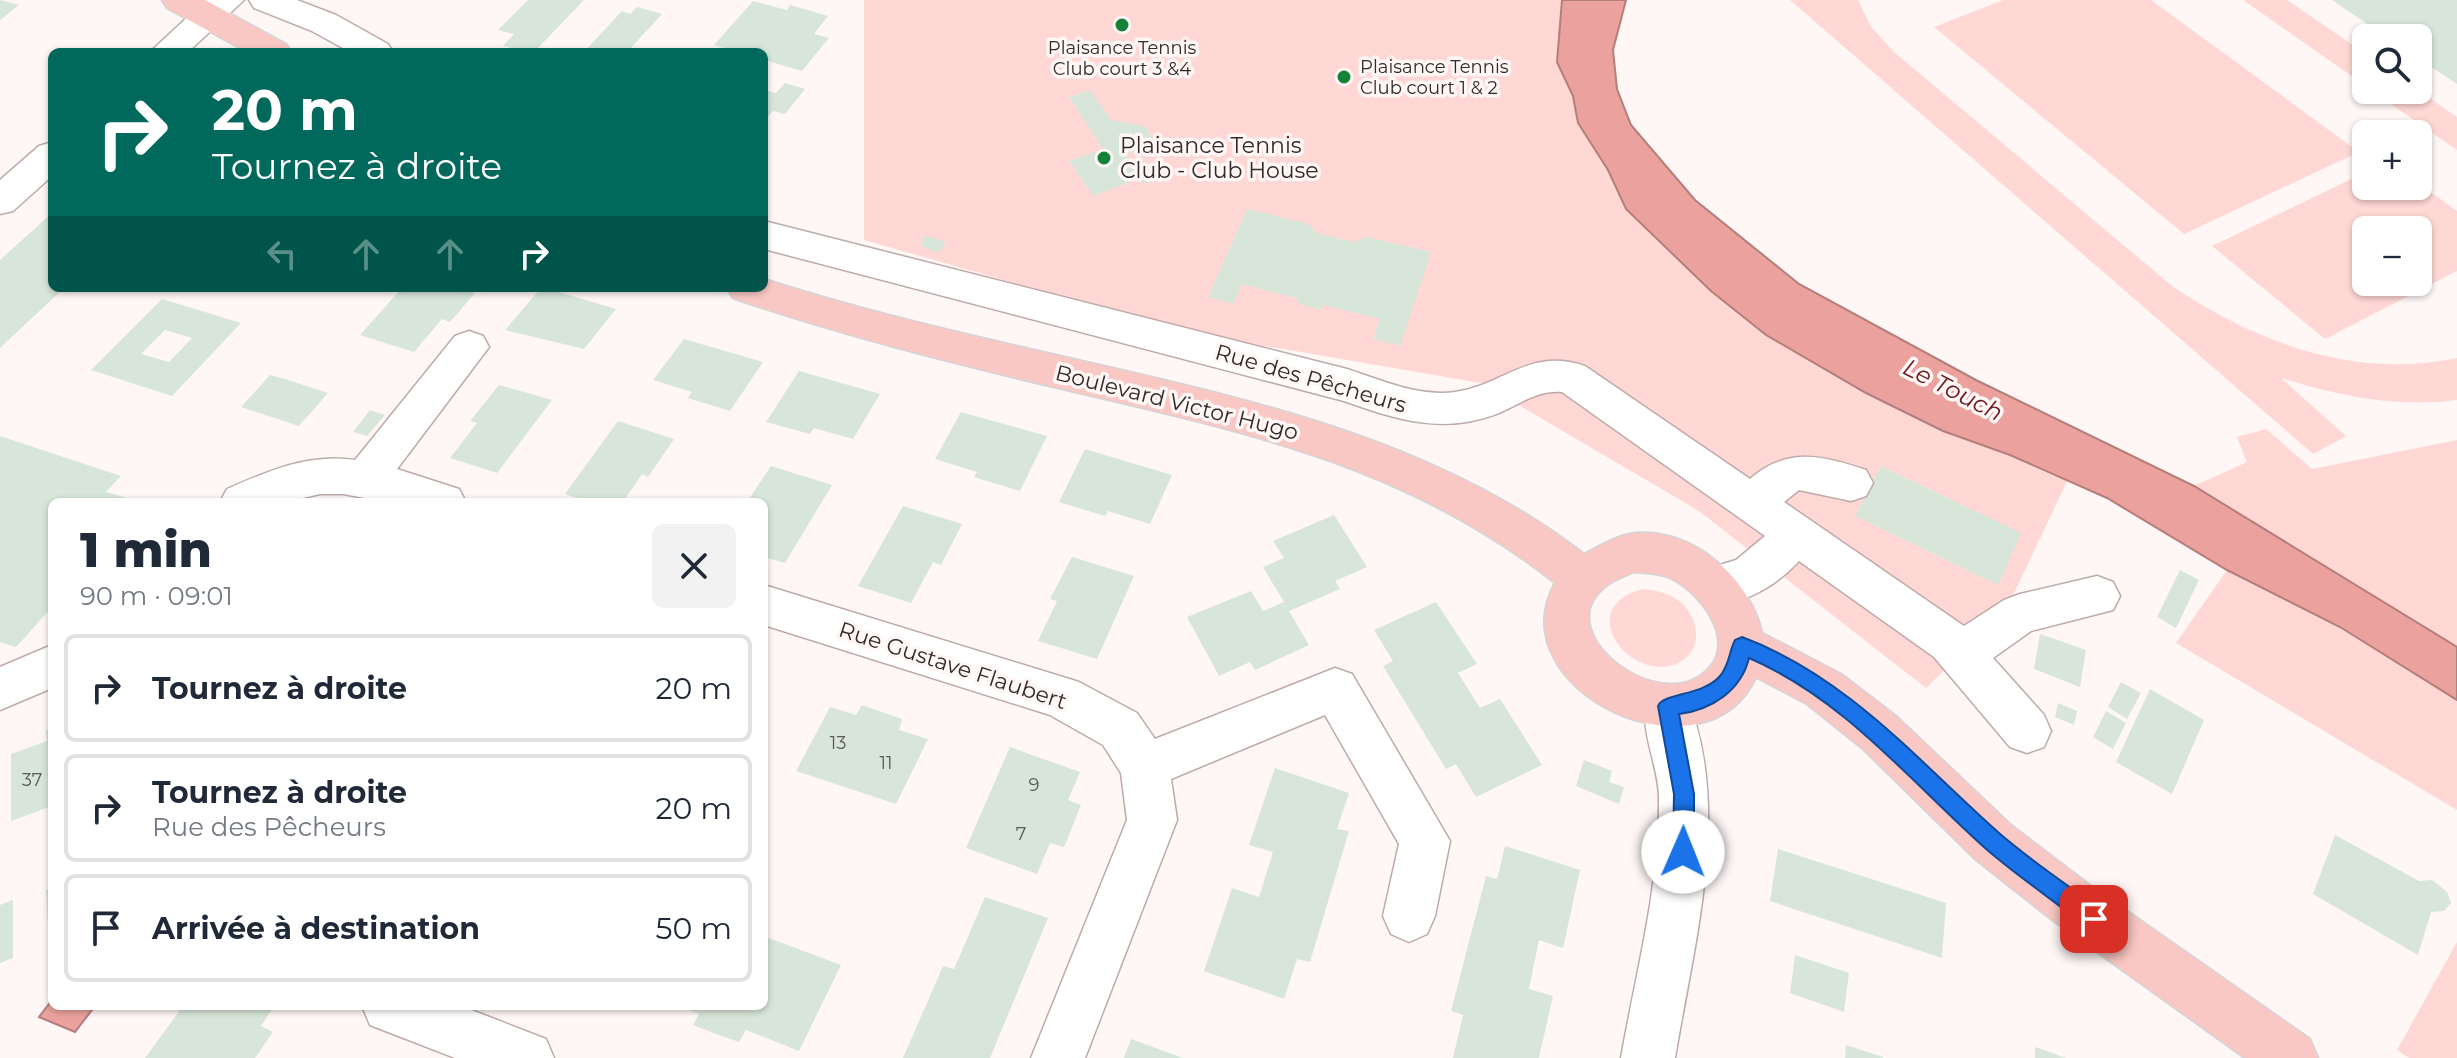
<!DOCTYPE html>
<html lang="fr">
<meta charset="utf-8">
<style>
body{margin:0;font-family:Montserrat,sans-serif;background:#f2f2f3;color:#1f2937;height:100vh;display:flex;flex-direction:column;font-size:30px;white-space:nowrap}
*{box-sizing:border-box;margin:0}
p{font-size:26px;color:#747a83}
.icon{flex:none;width:44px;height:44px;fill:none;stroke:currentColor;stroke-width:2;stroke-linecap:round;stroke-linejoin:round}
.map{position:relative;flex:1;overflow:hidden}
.panel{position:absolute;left:48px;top:498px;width:720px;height:512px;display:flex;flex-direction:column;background:#fff;border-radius:12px;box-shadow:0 2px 6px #0004}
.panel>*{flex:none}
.hud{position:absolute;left:48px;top:48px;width:720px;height:244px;border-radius:12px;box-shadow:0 2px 6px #0004;background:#00695c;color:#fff;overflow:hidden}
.buttons{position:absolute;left:2352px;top:24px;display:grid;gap:16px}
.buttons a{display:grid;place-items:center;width:80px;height:80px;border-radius:12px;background:#fff;box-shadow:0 2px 6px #0004;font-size:40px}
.pin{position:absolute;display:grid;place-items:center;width:68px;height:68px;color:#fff;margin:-34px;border-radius:16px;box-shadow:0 4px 12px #0006}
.me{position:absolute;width:88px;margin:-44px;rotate:1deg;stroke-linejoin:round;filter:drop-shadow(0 0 6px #0008)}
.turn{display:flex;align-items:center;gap:28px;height:168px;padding:0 32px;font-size:36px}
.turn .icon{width:104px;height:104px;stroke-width:2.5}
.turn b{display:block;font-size:56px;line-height:68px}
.lanes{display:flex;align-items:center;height:76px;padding:0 32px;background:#0003;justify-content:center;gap:40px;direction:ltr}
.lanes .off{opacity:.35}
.round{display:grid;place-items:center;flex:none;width:84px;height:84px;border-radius:12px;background:#f2f2f3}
.overview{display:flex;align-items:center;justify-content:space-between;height:136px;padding:0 32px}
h1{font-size:48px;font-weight:800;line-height:60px}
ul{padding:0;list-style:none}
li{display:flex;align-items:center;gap:24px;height:108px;margin:0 16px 12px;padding:0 16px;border:4px solid #e0e1e3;border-radius:12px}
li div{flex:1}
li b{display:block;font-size:30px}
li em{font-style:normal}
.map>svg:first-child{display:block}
.green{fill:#ffd8d5;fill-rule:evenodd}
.water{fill:#eba29e;stroke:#b47e7b;stroke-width:2}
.building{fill:#d8e6d9;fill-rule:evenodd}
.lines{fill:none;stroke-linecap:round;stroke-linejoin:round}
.minor-casing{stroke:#beaaa9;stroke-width:3}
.major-casing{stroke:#d6d4d4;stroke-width:3}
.minor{fill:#fff;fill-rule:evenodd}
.major{fill:#fac8c4;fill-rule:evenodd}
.route{fill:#1a73e8;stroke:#114b97;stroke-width:2}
.poi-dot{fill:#168237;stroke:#fff6f6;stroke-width:3}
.labels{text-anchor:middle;stroke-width:7;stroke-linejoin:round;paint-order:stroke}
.far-poi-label{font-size:18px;fill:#322a29;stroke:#fff6f6}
.number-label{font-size:18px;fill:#5c5955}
.poi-label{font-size:22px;fill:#322a29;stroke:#fff6f6;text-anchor:start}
.street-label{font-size:22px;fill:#322a29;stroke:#fff6f6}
.water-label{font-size:24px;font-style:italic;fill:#6b181b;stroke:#fff6f6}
</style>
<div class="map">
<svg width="2457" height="1058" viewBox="0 0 2457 1058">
<rect width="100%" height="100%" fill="#fff6f6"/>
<!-- green -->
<g class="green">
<path d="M864,0H1566L1584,86L1747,297L2070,475L2006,610L1926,688L1699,511L1481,383L1189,333L864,240Z"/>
<path d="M1790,0H1858L1871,27L1894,52L2172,286C2255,342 2355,380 2457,358V400C2397,408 2338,396 2281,378L2346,436L2313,454Z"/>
<path d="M2003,0H2151L2359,152L2184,234L1934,27Z"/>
<path d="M2243,0H2287L2366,54V86Z"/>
<path d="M2371,90H2418L2457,117V150Z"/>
<path d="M2366,172V186H2418V183L2457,211V271L2325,339L2212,246ZM2366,230H2418V282H2366Z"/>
<path d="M2266,429L2312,469L2457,440V647L2194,486L2247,462L2237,437Z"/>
<path d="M2227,570L2340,627L2457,700V810L2176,643Z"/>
<path d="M1644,589C1657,591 1669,593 1679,601C1698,616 1705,648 1680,662C1632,687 1570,606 1644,589Z"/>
<path d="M2457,942V1058H2409L2397,1050Z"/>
</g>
<!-- water -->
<g class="water">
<path d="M1562,0H1626L1613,50L1617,89L1631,125L1695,200L1799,284L1976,380L2194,486L2457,647V700L2340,627L2227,570L2107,498L2010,455L1943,431L1866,393L1766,335L1711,291L1626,209L1608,170L1578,123L1573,96L1557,62Z"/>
<path d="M52,1000V1006H95L75,1032L39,1017Z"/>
</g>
<!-- building -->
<g class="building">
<path d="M0,0L19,5L0,20Z"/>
<path d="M528,0H584L534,52L503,46L514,34L498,30Z"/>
<path d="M2332,0H2457V84L2418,58V38H2388Z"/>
<path d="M753,1L787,10L790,5L828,16L814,34L829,38L802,71L764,60V52H739L714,45Z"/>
<path d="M637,7L662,14L627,52H584L622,11L630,14Z"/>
<path d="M785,83L805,89L785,114L773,111L764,121V90L776,93Z"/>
<path d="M1090,90L1111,120L1145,126L1156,143L1126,154L1141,174H1154L1152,182L1143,183L1138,179L1093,196L1069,161L1103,149L1069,97Z"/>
<path d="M1247,209L1309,224L1316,233L1354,242L1367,237L1431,252L1400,346L1373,339L1380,319L1323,305L1321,310L1297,303L1299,299L1242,284L1233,304L1208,297Z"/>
<path d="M52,213V288H64L0,348V260Z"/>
<path d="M925,236L946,242L939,252L933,251L920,245Z"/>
<path d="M402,288H468L466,290L475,293L450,322L442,319L414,352L360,335Z"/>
<path d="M541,288H545L616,309L584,349L505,330Z"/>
<path d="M162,299L241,323L172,396L91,370ZM165,330L192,338L169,362L141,354Z"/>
<path d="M684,339L763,362L730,411L688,398L692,392L653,380Z"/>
<path d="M799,371L880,394L853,439L814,428L810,434L766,422Z"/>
<path d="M270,375L285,379L328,393L299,426L241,407Z"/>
<path d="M499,385L552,400L497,473L450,458L477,423L470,421Z"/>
<path d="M370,410L385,415L367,436L353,432Z"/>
<path d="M961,412L1047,436L1020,491L974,477L977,472L935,459Z"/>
<path d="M618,421L674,439L648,477L642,474L623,502H589L565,494Z"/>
<path d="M0,436L121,476L106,492L137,501L52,502V607L16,647L0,642Z"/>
<path d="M1085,449L1172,475L1150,524L1108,511L1105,516L1059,502Z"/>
<path d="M771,466L832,485L785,563L764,557V502H747Z"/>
<path d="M1881,466L2021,533L1998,585L1855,516Z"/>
<path d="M903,506L962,524L941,565L933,562L911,603L858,586Z"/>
<path d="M1334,515L1367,567L1335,581L1340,589L1289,611L1309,645L1255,670L1250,662L1219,676L1187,617L1251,591L1263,611L1284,602L1263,567L1284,558L1273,541Z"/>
<path d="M1072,557L1134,576L1097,659L1038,641L1057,601L1050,599Z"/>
<path d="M2180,570L2199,580L2176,628L2157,617Z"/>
<path d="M1436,602L1477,664L1458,673L1480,708L1500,699L1542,765L1476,797L1456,764L1446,769L1383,666L1393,661L1374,630Z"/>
<path d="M2040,634L2086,650L2080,687L2034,669Z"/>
<path d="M2121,682L2141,693L2127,719L2108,707Z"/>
<path d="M2150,689L2204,720L2172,794L2116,762Z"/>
<path d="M2058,703L2077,711L2074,725L2055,717Z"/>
<path d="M862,705L902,719L899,730L928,739L896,804L796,771L830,707L856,715Z"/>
<path d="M2106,711L2126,723L2113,749L2093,737Z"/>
<path d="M52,727V806L11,821V754L47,741L46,730Z"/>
<path d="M1010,747L1080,772L1068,800L1081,805L1073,825L1064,847L1050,843L1037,874L966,848Z"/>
<path d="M1584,760L1612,771L1609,782L1624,787L1619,804L1576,786Z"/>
<path d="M1275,768L1349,793L1337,829L1349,831L1310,962L1297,959L1284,999L1204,971L1232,888L1259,897L1273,852L1249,845Z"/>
<path d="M2335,835L2419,881L2432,880L2447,892L2451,903L2444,911L2431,912L2418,955L2313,894Z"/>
<path d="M1505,846L1580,870L1563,948L1539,940L1529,989L1553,996L1539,1058H1453L1463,1015L1451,1011L1486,876L1497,879Z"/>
<path d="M1778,849L1946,903L1942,958L1770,901Z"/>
<path d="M52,887V925L48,927L46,890Z"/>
<path d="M985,897L1048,918L990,1058H903L943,966L954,969Z"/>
<path d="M13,900V958L0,963V905Z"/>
<path d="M766,937L841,965L799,1051L746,1030L739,1042L716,1034L693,1025L699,1014L678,1006H764Z"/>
<path d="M1795,955L1849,973L1844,1012L1790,993Z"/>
<path d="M183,1006H274L261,1026L273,1032L255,1058H145Z"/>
<path d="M1131,1039L1183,1058H1124Z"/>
<path d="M1846,1045L1883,1057V1058H1845Z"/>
<path d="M2035,1047L2066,1058H2035Z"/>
</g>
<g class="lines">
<!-- minor casing -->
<g class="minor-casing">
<g id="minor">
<path d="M206,0H244L188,52H150Z"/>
<path d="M249,0H297L336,15L388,44L393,52H350L312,31L254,8Z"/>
<path d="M52,142V176L13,211L0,214V180L39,146Z"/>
<path d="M764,221L1347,369C1381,380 1418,397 1455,392C1505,385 1529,347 1585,366L1750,479C1788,446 1823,456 1866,470L1873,483L1866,496L1851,501L1799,490L1784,502L1964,626L2004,600L2020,594L2097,576L2113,582L2120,596L2113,610L2031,631L1993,658L2044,715L2051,731L2044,747L2027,753L2010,747L1934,657L1799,561C1775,587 1735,612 1700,599L1693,585L1700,571L1736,560L1765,536L1562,392C1537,390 1520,404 1499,413C1443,435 1398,420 1344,401L764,249Z"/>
<path d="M469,331L483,336L489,347L397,469L459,489L466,502H387L343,494H320L285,502H220L227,489C268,471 309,453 355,460L455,336Z"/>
<path d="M764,585L1079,682L1137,713L1155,739L1335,668L1352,674L1450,841L1435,916L1427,934L1409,942L1391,934L1383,916L1399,844L1325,715L1171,779L1177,820L1085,1058H1031L1127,820L1121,773L1103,745L1050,715L764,625Z"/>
<path d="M52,645V688L0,710V667Z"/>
<path d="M1667,684L1684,691C1734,803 1694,942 1675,1058H1621C1636,973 1660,885 1659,798C1659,763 1635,724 1650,691Z"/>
<path d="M362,1006H461L546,1039L554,1058H455L370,1025Z"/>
</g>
</g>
<!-- major casing -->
<g class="major-casing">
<g id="major">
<path d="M162,0H205L286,44L291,52H247L167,8Z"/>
<path d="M764,279C875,315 990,340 1104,366C1273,405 1444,446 1584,554C1598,547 1614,537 1629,534C1690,524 1750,578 1762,633L1841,674L1896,716L2011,825L2087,883L2310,1039L2318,1058H2245L2051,919L1975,859L1862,748L1807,704L1756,677C1705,788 1496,691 1555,583C1404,463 1236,430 1054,387C945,361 838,334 733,298L727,288H764ZM1634,572C1645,573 1659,573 1670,578C1697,590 1736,637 1710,667C1664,721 1545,633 1606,586C1614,580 1625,576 1634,572Z"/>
</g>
</g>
<!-- minor -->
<use href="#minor" class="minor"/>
<!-- major -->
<use href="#major" class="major"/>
</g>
<!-- route -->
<path class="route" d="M1742,637C1847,676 1918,761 1999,833C2031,861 2068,885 2102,911L2105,919L2102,926L2094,929L2086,926C2053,900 2017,876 1985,848C1909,780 1844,699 1749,658C1741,691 1711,710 1679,714L1694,794V852L1691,859L1683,862L1676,859L1673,852L1674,794L1658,706C1663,693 1703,696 1720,676C1729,666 1729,652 1735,640Z"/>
<!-- markers -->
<g class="poi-dot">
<circle cx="1122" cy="25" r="8"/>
<circle cx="1344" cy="77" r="8"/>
<circle cx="1104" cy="158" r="8"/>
</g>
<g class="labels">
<!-- far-poi labels -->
<g class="far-poi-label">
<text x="1122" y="54">Plaisance Tennis<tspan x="1122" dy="21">Club court 3 &amp;4</tspan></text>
<text x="1360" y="73" text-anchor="start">Plaisance Tennis<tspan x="1360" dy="21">Club court 1 &amp; 2</tspan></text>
</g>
<!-- number labels -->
<g class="number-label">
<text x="838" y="749">13</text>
<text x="886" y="769">11</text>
<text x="32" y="786">37</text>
<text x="1034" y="791">9</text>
<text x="1021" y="840">7</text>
</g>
<!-- poi labels -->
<g class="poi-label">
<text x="1120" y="153">Plaisance Tennis<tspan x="1120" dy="25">Club - Club House</tspan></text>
</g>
<!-- street labels -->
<g class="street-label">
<text transform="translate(1311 378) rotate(16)" y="8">Rue des Pêcheurs</text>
<text transform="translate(1177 402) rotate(14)" y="8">Boulevard Victor Hugo</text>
<text transform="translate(953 665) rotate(18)" y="8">Rue Gustave Flaubert</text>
</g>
<!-- water labels -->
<g class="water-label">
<text transform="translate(1953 390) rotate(27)" y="8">Le Touch</text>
</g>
</g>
</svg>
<div class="buttons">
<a><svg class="icon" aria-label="search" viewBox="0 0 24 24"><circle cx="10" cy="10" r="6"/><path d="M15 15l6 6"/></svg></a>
<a>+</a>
<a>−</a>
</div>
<div class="pin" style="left:2094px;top:919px;background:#d93025"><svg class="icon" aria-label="arrive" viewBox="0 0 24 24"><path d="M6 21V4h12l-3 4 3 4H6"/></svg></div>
<svg class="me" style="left:1683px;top:852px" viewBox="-20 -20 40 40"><circle r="19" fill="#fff"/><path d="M0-13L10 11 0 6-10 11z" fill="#1a73e8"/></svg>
<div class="hud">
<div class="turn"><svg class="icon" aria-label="right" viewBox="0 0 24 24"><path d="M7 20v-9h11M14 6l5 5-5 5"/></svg><div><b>20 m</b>Tournez à droite</div></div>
<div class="lanes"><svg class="icon off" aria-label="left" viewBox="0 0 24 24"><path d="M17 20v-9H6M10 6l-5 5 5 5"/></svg><svg class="icon off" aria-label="ahead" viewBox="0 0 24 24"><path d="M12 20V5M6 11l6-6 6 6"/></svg><svg class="icon off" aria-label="ahead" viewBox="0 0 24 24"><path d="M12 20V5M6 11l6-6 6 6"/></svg><svg class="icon" aria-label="right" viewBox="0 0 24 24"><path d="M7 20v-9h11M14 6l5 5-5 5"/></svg></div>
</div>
<section class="panel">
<div class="overview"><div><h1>1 min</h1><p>90 m · 09:01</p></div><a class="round"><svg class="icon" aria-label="close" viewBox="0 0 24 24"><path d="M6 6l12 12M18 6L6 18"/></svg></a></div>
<ul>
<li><svg class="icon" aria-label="right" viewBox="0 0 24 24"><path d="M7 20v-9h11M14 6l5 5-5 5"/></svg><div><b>Tournez à droite</b></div><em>20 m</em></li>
<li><svg class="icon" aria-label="right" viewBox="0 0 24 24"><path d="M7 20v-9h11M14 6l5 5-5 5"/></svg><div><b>Tournez à droite</b><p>Rue des Pêcheurs</p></div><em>20 m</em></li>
<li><svg class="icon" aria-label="arrive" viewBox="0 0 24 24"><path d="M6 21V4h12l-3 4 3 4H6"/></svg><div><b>Arrivée à destination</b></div><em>50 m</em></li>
</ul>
</section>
</div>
